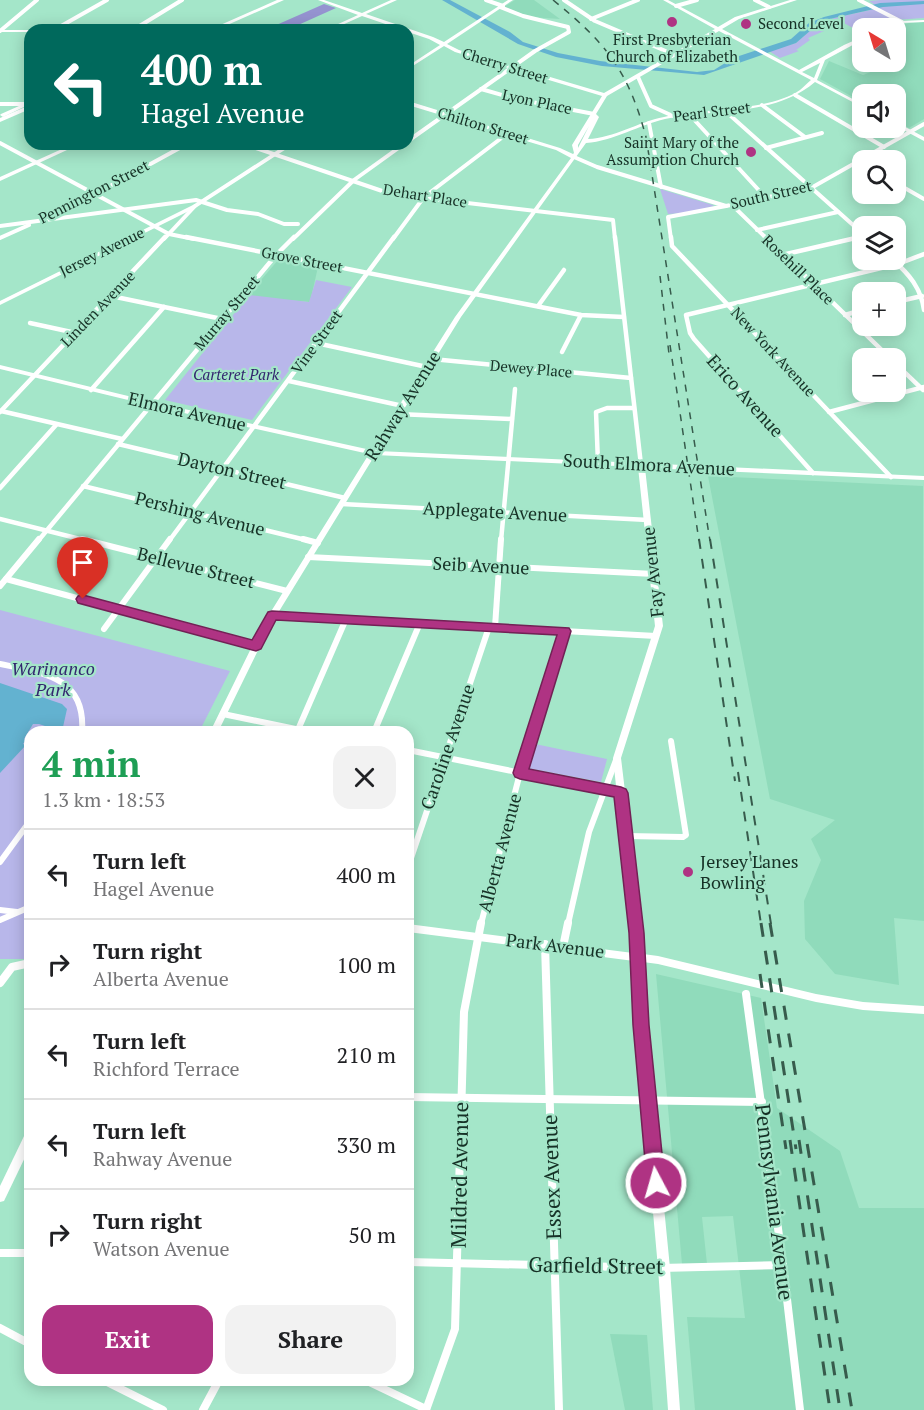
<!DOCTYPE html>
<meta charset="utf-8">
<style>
body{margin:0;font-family:"PT Serif",serif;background:#f2f2f2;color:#202124;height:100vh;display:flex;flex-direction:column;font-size:22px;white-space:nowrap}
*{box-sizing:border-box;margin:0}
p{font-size:20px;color:#757577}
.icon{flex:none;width:33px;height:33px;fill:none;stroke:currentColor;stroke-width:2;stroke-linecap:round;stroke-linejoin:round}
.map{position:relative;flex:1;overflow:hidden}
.sheet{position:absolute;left:24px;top:726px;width:390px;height:660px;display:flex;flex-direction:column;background:#fff;border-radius:18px;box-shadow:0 3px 15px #0003}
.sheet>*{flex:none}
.hud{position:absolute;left:24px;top:24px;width:390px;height:126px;border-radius:18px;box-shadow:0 3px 15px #0003;background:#00695c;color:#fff;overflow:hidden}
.needle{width:39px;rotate:322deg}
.controls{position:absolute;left:852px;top:18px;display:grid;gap:12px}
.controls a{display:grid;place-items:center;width:54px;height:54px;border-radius:12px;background:#fff;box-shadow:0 3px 15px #0003;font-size:30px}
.pin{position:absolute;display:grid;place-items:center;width:51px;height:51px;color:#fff;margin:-62px -26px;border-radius:50% 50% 50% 0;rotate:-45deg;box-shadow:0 0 6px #0007}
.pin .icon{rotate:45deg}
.me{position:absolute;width:66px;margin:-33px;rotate:354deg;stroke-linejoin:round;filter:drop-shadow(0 0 4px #0008)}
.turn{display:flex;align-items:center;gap:21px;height:126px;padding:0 18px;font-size:27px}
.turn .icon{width:78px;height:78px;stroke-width:2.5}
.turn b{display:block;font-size:42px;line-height:51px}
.round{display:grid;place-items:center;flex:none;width:63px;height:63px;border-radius:18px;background:#f2f2f2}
.overview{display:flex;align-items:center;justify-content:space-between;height:102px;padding:0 18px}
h1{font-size:36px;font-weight:700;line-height:45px;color:#1e9e55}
.action{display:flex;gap:12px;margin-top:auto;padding:12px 18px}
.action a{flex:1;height:69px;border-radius:18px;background:#af3383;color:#fff;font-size:24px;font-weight:700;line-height:69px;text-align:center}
.action a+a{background:#f2f2f2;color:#202124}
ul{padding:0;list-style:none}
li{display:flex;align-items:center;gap:18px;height:90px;padding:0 18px;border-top:2px solid #e0e0e0}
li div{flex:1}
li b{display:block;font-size:22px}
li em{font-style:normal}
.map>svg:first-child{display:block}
.built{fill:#90dbbb}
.green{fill:#b8b7ea}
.forest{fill:#9593d0}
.water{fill:#63b2d0}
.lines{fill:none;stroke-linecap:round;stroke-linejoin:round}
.street-far3{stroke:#fff;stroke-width:4}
.street-far2{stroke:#fff;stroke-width:4.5}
.street-far1{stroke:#fff;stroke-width:6}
.street{stroke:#fff;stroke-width:8}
.secondary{fill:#fff;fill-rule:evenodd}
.primary{fill:#fff;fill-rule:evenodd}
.rail-far2{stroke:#375b4c;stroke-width:1.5;stroke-dasharray:7 7;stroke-linecap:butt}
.rail-far1{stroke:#375b4c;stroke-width:2;stroke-dasharray:10 10;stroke-linecap:butt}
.rail{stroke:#375b4c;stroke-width:3;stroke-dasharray:14 14;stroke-linecap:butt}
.route{fill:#af3383;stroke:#722155;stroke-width:1.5}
.poi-dot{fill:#af3383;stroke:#a4e6c9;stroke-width:2}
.labels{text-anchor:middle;stroke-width:4.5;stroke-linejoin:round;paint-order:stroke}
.far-poi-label{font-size:15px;fill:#163126;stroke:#a4e6c9;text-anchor:start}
.far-street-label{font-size:15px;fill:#163126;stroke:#a4e6c9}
.far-park-label{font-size:15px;font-style:italic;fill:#33276f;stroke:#a4e6c9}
.street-label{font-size:18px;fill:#163126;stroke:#a4e6c9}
.park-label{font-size:18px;font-style:italic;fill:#33276f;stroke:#a4e6c9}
.poi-label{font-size:18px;fill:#163126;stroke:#a4e6c9;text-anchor:start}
.near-street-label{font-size:21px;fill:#163126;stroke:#a4e6c9}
</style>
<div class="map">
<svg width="924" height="1410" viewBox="0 0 924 1410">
<rect width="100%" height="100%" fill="#a4e6c9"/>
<!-- built -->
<g class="built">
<path d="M515,0H534L560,19L530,17L504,7Z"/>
<path d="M924,22V119L909,128L896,120V94H862V102L820,79L829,61L863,75L896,62V28H889L909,23Z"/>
<path d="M279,259L318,267L310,302L262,298L248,295Z"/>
<path d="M708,476L923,486L924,921L894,918L899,985L835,974L805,939L804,901L821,860L811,839L835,820L770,799Z"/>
<path d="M656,974L761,998L777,1108L840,1151L859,1208H924V1410H695L687,1317L745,1318L733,1216L702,1217L707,1264H682Z"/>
<path d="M610,1334L647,1335L653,1410H625Z"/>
</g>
<!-- green -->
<g class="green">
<path d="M881,0H924V18L894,20L875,28H862V33L842,22L821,28L824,31L808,38L810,40L796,50L799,51L780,58L769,51L796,43L818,24L834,18L879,8L869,1Z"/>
<path d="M660,189L713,205L714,206L687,213L668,214Z"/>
<path d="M316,280L352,287L252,420L165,400L249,295L309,302Z"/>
<path d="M0,610L230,671L199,732H30V959H0Z"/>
<path d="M535,744L607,759L601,782L527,768Z"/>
</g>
<!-- forest -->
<path class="forest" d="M324,4L336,8L287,30H265Z"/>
<!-- water -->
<g class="water">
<path d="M442,0H450L510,32L523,42L558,53L600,61L697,72L714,70L733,58L791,39L809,23L824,17L880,3L924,1V4L883,7L834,18L818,24L796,43L704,75L602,66L556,57L518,44Z"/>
<path d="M0,683L62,704L67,709L63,727L57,730L39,724H33L24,739L26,740L23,744L26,745L0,773Z"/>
</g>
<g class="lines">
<!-- street-far3 -->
<g class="street-far3">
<path d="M486,0L503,6"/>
<path d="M564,0L595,21L675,55"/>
<path d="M755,0L769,7"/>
<path d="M859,0L902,22"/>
<path d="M676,6L697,0"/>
<path d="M591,19L638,0"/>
<path d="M54,30L107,0"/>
<path d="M133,30L182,0"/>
<path d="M0,31L37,0"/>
<path d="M638,77L651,106L673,116"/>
<path d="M481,89L516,99L594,114"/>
<path d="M795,95L884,147"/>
<path d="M27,103L30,95"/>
<path d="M762,105L805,137"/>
<path d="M723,109L862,233"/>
<path d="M688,113L765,197"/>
<path d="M649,123L661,187"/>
<path d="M408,141L535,51L569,32L568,27L523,16L500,7"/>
<path d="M0,143L169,234L194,239"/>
<path d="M244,144L391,194L613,220L615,239"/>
<path d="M766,148L822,133"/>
<path d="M574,157L597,167L726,206L811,188L924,124"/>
<path d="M896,183L924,199"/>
<path d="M732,205L767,239"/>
<path d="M44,218L101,191L187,144"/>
<path d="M0,226L196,200L227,210L258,214L284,224H298"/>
<path d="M757,230L838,212"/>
<path d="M0,238L29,225"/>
<path d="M164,239L195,206"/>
<path d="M293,239L354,180L404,144"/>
<path d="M393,239L424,197L508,133"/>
<path d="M671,239L668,217L726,206"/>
<path d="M854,239L862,237"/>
</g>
<!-- street-far2 -->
<g class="street-far2">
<path d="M186,237L581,315L624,317"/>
<path d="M615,237L641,465"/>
<path d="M671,237L672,246L891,477"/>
<path d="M765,237L890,358"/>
<path d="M782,255L860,237"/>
<path d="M893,260C909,274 921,288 924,310"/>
<path d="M111,296L222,319"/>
<path d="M896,302L922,296"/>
<path d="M538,306L564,270"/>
<path d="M845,315L862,310"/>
<path d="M30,323L76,333"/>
<path d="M316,343L427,367"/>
<path d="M562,352L581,315"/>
<path d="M432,359L631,378"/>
<path d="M896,364L923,390"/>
<path d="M289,381L403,406"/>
<path d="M91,390L164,307"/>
<path d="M1,411L122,439"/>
<path d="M0,412L165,237"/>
<path d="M829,412L924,387"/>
<path d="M398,414L512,419"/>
<path d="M118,444L345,498"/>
<path d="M598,463L596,412L607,408H634"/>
<path d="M813,473L694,339L690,333L686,315L898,264L924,254"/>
<path d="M83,486L310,541"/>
<path d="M0,488L56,425"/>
<path d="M342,504L648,520"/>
<path d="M0,519L88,541"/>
<path d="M38,541L276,255L294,237"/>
<path d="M169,541L394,237"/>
<path d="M501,541L515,389"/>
</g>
<!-- street-far1 -->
<g class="street-far1">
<path d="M82,539L287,591"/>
<path d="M303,539L318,543"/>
<path d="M308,557L654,574"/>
<path d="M6,579L256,646"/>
<path d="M0,586L39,539"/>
<path d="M272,615L656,636"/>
<path d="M495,627L501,539"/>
<path d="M104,629L170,539"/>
<path d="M0,664C44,673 86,677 82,732"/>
<path d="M223,714L310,732"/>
<path d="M297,732L346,619"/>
<path d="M374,732L420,623"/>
<path d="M408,750L621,793"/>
<path d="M626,836L683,837L686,835L671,741"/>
<path d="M0,862L30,821"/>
<path d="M408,867L489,627"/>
<path d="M0,910L17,912"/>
<path d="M0,920L30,907"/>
<path d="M481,924L520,773L565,631"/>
<path d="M568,924L589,832L616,760"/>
</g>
<!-- street -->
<g class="street">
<path d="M545,944L559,1410"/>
<path d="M563,947L568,923"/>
<path d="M0,983L12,967L30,963"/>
<path d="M746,994L783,1265L800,1410"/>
<path d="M408,1097L762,1102"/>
<path d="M0,1253H30"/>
<path d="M408,1262L661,1268L783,1265"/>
<path d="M0,1328L30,1344"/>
<path d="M103,1380L163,1410"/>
<path d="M365,1380L426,1409"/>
<path d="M203,1410L219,1380"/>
<path d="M426,1410L455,1329L464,1012L481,923"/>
</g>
<!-- secondary -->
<g class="secondary">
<path d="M318,0H324L362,13L391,0H397L366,14L433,37L444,42L508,0H513L447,44L459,50L604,93L715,29L663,0H668L718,27L735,17L790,0H797L739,19L722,29L799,70L844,45L862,37V40L825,60L817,80L862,104V107L815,82C774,117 715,108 665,119C639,125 614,141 586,143L461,317L378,451L924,476V480L645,468L663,626L621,758L642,933L643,954L658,956L816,994L863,1002L924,1006V1014L863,1010L816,1002L658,964L643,962L648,1045L670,1268L680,1410H668L658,1268L638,1045L634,961L408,932V924L633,953L632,933L613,758L655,626L638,467L375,455L270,626L218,732H210L262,626L369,454L157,407L0,369V365L157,403L371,450L455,317L571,158L556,150L408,105V101L560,148L573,154L574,153L572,145L602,96L455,52L444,46L408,69V66L440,45L429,39L408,32V30H403L362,16L331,30H325L358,15ZM719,31L811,80C807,83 804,87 800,90C768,112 703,108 664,117C638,122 614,138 588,139L599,117L596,114L607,96ZM820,63L814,78L802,72ZM589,126L578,148V145Z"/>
<path d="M924,20V22L902,23L886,28H881L902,21Z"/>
<path d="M0,30H32H30V32H0Z"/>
<path d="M0,102H30V106H26L3,117L0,115L1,114L19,106H0Z"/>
<path d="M896,122L924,137V141L896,126Z"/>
<path d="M73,144H80L0,181V177Z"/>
<path d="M287,144H294L197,207L0,305V301L193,205Z"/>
<path d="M30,1131V1147L4,1201L0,1202V1186L26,1132Z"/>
</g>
<!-- primary -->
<g class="primary">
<path d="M277,0H284L216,30H209Z"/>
<path d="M30,105V109L0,122V118Z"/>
</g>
<!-- rail-far2 -->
<g class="rail-far2">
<path d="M553,0C606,43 628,70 646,137L710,541"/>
<path d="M660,276L669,354"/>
<path d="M670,345L699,541"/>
</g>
<!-- rail-far1 -->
<g class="rail-far1">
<path d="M699,539L735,781"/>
<path d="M710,539L771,924"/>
<path d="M738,772L761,924"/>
</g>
<!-- rail -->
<g class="rail">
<path d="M761,923L796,1149"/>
<path d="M770,923L852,1410"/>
<path d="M760,974L786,1149"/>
<path d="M790,1140L830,1410"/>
<path d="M799,1140L840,1410"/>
</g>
</g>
<!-- route -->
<path class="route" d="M83,595L252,640L268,612L272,611L569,628L571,631L529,769L621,787L626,789L628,793L644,933L649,1025L665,1183L662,1189L656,1191L649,1189L647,1183L633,1025L629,933L614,797L520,779L515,777L513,773L557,635L276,620L261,649L256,651L78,603L76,599L78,596Z"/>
<!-- markers -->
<g class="poi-dot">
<circle cx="672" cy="22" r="6"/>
<circle cx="746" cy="24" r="6"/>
<circle cx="751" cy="152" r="6"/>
<circle cx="688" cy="872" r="6"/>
</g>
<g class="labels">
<!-- far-poi labels -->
<g class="far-poi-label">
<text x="758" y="29">Second Level</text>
<text x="672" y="45" text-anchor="middle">First Presbyterian<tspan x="672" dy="17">Church of Elizabeth</tspan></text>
<text x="739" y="148" text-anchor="end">Saint Mary of the<tspan x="739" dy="17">Assumption Church</tspan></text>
</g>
<!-- far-street labels -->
<g class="far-street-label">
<text transform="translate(505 66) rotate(17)" y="5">Cherry Street</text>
<text transform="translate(537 102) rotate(12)" y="5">Lyon Place</text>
<text transform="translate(712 112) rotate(-7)" y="5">Pearl Street</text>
<text transform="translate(483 126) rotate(17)" y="5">Chilton Street</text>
<text transform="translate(94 192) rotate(-27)" y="5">Pennington Street</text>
<text transform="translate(771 195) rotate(-13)" y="5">South Street</text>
<text transform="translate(425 196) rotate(9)" y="5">Dehart Place</text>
<text transform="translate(102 252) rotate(-26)" y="5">Jersey Avenue</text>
<text transform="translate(302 260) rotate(11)" y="5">Grove Street</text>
<text transform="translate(798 270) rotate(44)" y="5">Rosehill Place</text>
<text transform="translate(98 309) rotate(-46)" y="5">Linden Avenue</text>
<text transform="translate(227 313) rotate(-50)" y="5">Murray Street</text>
<text transform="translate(317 342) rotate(-54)" y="5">Vine Street</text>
<text transform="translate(773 352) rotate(47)" y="5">New York Avenue</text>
<text transform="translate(531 369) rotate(5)" y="5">Dewey Place</text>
</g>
<!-- far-park labels -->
<g class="far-park-label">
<text x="236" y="380">Carteret Park</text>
</g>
<!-- street labels -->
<g class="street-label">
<text transform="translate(745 396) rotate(48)" y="6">Erico Avenue</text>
<text transform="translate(403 406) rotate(-58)" y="6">Rahway Avenue</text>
<text transform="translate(187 412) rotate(13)" y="6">Elmora Avenue</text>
<text transform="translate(649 465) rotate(3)" y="6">South Elmora Avenue</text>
<text transform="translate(232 471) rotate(13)" y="6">Dayton Street</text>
<text transform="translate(495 512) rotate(3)" y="6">Applegate Avenue</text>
<text transform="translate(200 514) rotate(14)" y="6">Pershing Avenue</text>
<text transform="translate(481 566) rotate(3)" y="6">Seib Avenue</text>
<text transform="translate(196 568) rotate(14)" y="6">Bellevue Street</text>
<text transform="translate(653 572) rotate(-96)" y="6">Fay Avenue</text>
<text transform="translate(448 747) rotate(-71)" y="6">Caroline Avenue</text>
<text transform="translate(500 853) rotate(-75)" y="6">Alberta Avenue</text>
<text transform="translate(555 946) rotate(7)" y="6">Park Avenue</text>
</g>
<!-- park labels -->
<g class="park-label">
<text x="53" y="675">Warinanco<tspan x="53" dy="21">Park</tspan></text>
</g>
<!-- poi labels -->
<g class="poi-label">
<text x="700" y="868">Jersey Lanes<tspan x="700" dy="21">Bowling</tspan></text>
</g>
<!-- near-street labels -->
<g class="near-street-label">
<text transform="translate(460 1175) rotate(-89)" y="7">Mildred Avenue</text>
<text transform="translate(552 1177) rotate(-92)" y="7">Essex Avenue</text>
<text transform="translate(774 1202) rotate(83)" y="7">Pennsylvania Avenue</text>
<text transform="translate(596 1266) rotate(1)" y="7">Garfield Street</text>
</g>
</g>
</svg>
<div class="controls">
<a><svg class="needle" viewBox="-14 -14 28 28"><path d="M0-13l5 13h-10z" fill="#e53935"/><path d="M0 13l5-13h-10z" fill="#757577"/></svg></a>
<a><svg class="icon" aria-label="sound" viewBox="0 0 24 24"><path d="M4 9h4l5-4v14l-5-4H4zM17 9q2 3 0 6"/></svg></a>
<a><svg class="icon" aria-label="search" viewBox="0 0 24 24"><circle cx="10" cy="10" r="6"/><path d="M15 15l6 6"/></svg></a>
<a><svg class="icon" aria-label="layers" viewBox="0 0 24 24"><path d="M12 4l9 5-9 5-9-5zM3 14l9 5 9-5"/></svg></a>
<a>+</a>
<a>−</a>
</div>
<div class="pin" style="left:83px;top:599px;background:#d93025"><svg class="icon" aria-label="arrive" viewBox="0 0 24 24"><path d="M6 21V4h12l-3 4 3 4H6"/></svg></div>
<svg class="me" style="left:656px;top:1183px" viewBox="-20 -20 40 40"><circle r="17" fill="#af3383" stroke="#fff" stroke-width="3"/><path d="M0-11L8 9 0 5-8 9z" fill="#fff"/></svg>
<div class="hud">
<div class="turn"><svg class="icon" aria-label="left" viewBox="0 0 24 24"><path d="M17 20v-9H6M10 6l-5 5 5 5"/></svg><div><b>400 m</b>Hagel Avenue</div></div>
</div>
<section class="sheet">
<div class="overview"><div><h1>4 min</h1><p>1.3 km · 18:53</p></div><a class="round"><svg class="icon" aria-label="close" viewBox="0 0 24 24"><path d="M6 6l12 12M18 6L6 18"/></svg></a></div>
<ul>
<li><svg class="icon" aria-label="left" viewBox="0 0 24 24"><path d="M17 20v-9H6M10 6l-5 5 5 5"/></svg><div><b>Turn left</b><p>Hagel Avenue</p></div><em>400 m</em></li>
<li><svg class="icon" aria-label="right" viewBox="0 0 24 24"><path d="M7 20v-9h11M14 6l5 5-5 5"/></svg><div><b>Turn right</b><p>Alberta Avenue</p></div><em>100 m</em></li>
<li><svg class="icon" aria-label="left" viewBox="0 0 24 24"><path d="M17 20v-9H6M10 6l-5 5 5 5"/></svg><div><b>Turn left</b><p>Richford Terrace</p></div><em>210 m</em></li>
<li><svg class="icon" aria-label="left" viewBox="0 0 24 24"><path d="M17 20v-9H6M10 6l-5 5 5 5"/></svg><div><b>Turn left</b><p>Rahway Avenue</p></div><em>330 m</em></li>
<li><svg class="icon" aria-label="right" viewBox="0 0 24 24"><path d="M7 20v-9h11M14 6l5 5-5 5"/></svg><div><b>Turn right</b><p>Watson Avenue</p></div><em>50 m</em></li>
</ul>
<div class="action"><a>Exit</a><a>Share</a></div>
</section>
</div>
